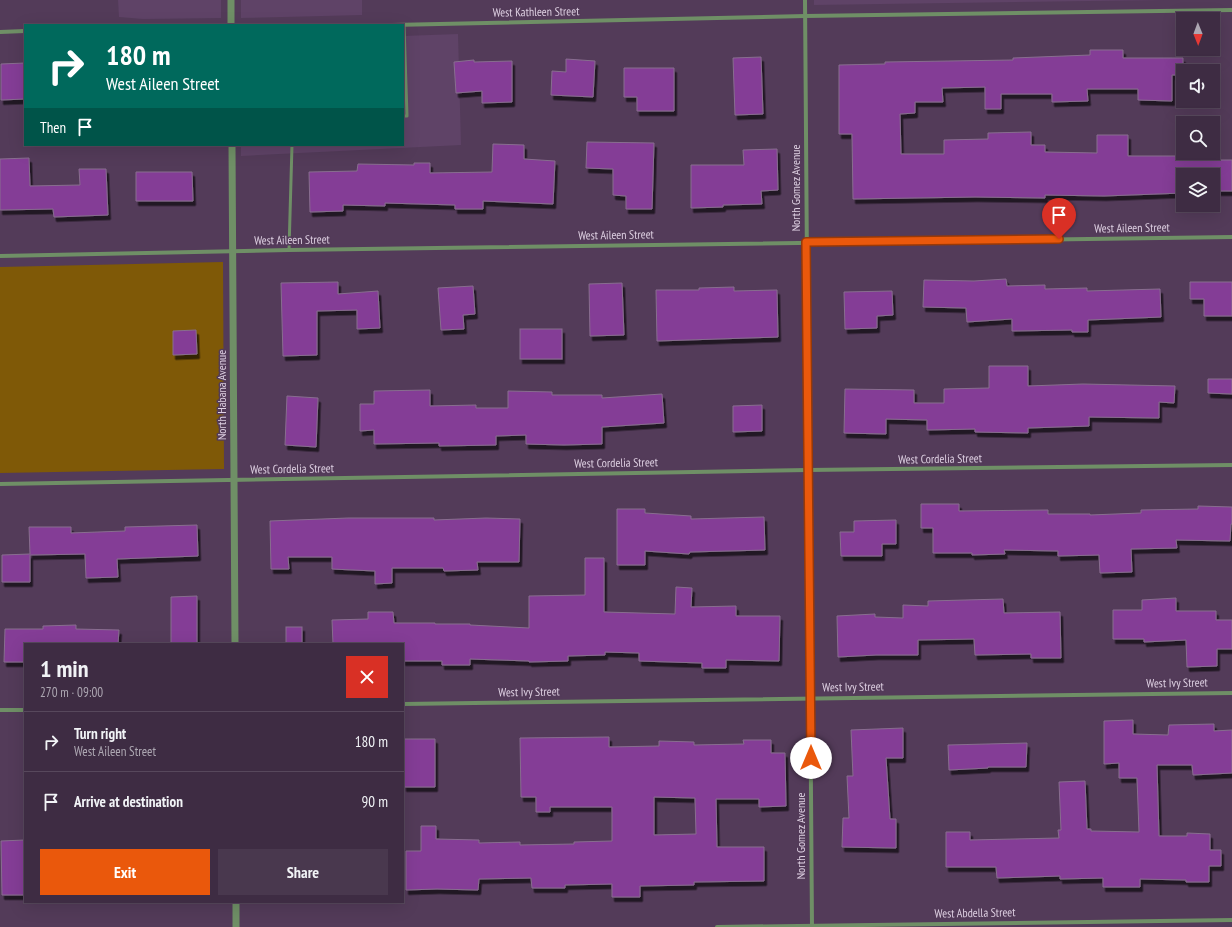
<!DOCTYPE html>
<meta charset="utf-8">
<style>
body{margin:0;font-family:"PT Sans Narrow",sans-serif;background:#49384e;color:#f1f3f6;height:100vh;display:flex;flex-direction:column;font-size:15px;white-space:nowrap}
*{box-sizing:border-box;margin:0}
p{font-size:13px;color:#ada7b2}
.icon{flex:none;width:22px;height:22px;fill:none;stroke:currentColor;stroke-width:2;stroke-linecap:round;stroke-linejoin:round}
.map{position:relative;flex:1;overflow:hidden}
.side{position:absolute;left:24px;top:643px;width:380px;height:260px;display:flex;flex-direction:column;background:#3e2c43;border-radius:0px;box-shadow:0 4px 16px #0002,0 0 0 1px #57485c}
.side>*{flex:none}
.guide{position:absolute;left:24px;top:24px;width:380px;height:122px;border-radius:0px;box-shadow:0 4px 16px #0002,0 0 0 1px #57485c;background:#00695c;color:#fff;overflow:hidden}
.needle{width:26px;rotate:179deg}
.buttons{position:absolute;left:1176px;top:12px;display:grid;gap:8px}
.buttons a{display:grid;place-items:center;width:44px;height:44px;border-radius:0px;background:#3e2c43;box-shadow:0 4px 16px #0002,0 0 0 1px #57485c;font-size:20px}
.pin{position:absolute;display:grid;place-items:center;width:34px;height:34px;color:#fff;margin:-41px -17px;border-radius:50% 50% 50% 0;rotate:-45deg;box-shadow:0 0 4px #0007}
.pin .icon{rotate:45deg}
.me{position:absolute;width:44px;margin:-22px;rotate:0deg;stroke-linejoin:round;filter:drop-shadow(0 0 3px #0008)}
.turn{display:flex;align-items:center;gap:14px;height:84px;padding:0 16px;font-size:18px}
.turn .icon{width:52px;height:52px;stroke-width:2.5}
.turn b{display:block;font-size:28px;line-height:34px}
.then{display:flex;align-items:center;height:38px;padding:0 16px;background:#0003;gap:8px;font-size:15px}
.round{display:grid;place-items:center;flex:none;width:42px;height:42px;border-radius:0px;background:#49384e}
.head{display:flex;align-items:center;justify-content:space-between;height:68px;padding:0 16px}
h1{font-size:24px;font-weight:700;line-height:30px}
.button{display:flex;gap:8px;margin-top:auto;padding:8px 16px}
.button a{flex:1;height:46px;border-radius:0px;background:#ea580c;color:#fff;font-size:16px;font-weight:700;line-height:46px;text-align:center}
.button a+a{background:#49384e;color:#f1f3f6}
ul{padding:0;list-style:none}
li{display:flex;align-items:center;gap:12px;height:60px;padding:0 16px;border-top:1px solid #57485c}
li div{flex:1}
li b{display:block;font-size:15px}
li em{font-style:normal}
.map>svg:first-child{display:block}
.built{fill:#5f4367}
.green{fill:#7f5907}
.building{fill:#843c96;stroke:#886e8f;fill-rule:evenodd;filter:url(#shadow)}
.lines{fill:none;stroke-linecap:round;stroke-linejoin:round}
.service{stroke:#6f8f66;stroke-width:3}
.minor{stroke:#6f8f66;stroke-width:4}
.tertiary{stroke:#6f8f66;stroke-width:7}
.route-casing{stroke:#983908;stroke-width:10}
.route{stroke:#ea580c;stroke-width:7}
.labels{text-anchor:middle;stroke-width:3;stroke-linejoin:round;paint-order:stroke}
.street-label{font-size:12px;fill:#ded0e2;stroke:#533b59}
</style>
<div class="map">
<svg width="1232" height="927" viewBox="0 0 1232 927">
<defs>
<filter id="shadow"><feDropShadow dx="2.5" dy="4.5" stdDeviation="0" flood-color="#0009"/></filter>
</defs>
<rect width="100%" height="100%" fill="#533b59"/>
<!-- built -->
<g class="built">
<path d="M118,0H221V18L143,19L119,17Z"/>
<path d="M241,0H362V15L241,18Z"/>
<path d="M814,0H1165L814,5Z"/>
<path d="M458,34L461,145L241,156V145H403V36Z"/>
</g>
<!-- green -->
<path class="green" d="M223,262L224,469L0,473V267Z"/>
<!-- building -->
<g class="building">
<path d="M1090,50H1123V58H1183V75H1172V101L1138,100V89H1087L1088,101L1052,102V94H1001V109H985V87L942,88L943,102H915V113L900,114L901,154H944V140L988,139V133L1031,132V145H1045V152L1097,153V135H1128V156H1182V153H1216V160H1232V191H1213V175H1183V193L1104,196L1045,195V198L975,197L853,199L852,134H839V65L885,64V62L1013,60V58L1090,55Z"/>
<path d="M761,57L763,114L735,115L733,58Z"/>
<path d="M566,59L595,61L593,97L551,95L552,71L566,72Z"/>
<path d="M474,60V62L512,61V102L482,103V91L456,93L454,62Z"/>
<path d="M25,63V99L1,100V64Z"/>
<path d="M624,68H674V111H637V97H624Z"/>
<path d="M587,142L654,143L652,209H626V196L613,195V169L586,168Z"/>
<path d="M493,144L524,145V159L555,161L553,204L483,201V209H455V205L385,203V206L343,205V211L310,212L309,172L357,171L358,164L414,165V163H430V173L492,172Z"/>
<path d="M777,149L778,190L761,191L762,204L723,205V207L691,208V165H744L743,150Z"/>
<path d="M29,158L30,186L80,185L79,169H106L108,215L54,217L53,209L0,210V159Z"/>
<path d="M136,172H192L193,201H136Z"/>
<path d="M1006,279L1007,286L1045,285V289L1087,288V291L1160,289L1161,317L1088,320V332H1072V330L1012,331V319L967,322L966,308L923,307L924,280L974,281Z"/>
<path d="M338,282V294L378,291L380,328L357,329V310L317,311V355L283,356L281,283Z"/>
<path d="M1190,282H1232V316H1204V299H1190Z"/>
<path d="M622,283L624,335L590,336L589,284Z"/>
<path d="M473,286L475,314L463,315L464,329L441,330L438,288Z"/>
<path d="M734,287V291L777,290L778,337L657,341L656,290H699V288Z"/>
<path d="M892,291L893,315L877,316V328L845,329L844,292Z"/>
<rect x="520" y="329" width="42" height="30"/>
<path d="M196,330L197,354L173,355V331Z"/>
<path d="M989,366H1028V386L1083,384L1175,386L1174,403L1159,402V418L1089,417V426L1028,428V433L975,432V429L927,430V420L886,419V434L844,433L845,389L914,390V403H944V389L989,388Z"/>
<path d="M1208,379H1232V394L1208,393Z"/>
<path d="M430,390V406L476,405V408H508V391L552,392V395H602V398L662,394L664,423L602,427V444L564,445L526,444V435L496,436V445L439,446V443L374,444V430L360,431V404H374V391Z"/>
<path d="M287,396L318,398L316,447L285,445Z"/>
<path d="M762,405V431L733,432V406Z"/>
<path d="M921,504H959V511L1048,510V514H1090V515L1141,513V510L1198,509V506L1232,507V524H1231L1230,541L1176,540L1177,548L1131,549L1132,572L1100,573L1099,555L1058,556V551L1004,550L1005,554L972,555V553H933V528H921Z"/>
<path d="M617,509H645V513L691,516V519L764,517L765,550L690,552L689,554L645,551V565H617Z"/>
<path d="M348,518H434V520L486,518L520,519L519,562H477L478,570L444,571L443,568H392V583L375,584V571L332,569V557H288L289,569H271L270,521Z"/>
<path d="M896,520V544H882V556H841L840,532H854V521Z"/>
<path d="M197,525L198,556L117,559L118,577L86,578L85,554L30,555V582H2V555L30,554L29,527H71V533L125,531V527Z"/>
<path d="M585,558H604V612L675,614L676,587L692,588L691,607L736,606V616H780L779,661L726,660V668H702V663L639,661V653L605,652V655L568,656V661L529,662V661L470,659V665H442V661H403V644H333L332,620L368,619V612H393L394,623H435V624H470V625L529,628V596L585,595Z"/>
<path d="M197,596V644H171V597Z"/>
<path d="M1176,598V611H1216V620H1232V649H1217V666L1187,667L1186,640L1144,642V639H1113V610H1142V600Z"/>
<path d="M1003,599L1004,613L1060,612L1061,658H1031V654L975,655L974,639L918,640V655H876L838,657L837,616L875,614V617L903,618V605L928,606V601Z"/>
<path d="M76,625V629L119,630L118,644H25V662H4L5,629H43V626Z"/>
<rect x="286" y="627" width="16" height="17"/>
<path d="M1133,720V734L1168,735L1169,725L1214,724V731L1232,730V773L1193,775L1192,765H1157L1159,836H1187V833L1210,834V850H1221V866H1209V882H1186V880L1140,879V887H1103V878L1060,879V876L997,878L996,867H946V832H970V840L1059,838L1058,830H1061L1059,782L1085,781L1087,829H1091V831L1139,832L1137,778H1119V763L1104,764V721Z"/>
<path d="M903,728V758H886L890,819H896V848L842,847L843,818H849L847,776H853L851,730Z"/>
<path d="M609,737V747L659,746V741L694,742V745L744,744L743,740H771V753H785L786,806L759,807V799H716L717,847H764V881L694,882V885L640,886V897H612V884L565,885V888H532L531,878L479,879L478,890L437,889L406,890V851H421V826H436V839L479,840V843L520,842V845L574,844V842L612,841V807H550V812H536V797H521L520,738ZM654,797L695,798L696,834L654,835Z"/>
<path d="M403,739H435V787H404Z"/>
<path d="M1027,743L1026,767H988V768L949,770L948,745Z"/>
<path d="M25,840V895H2L1,841Z"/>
</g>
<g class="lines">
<!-- service -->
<g class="service">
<path d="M403,116H407L404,25"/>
<path d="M289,250L292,145"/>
</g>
<!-- minor -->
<g class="minor">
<path d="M805,0L812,927"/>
<path d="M392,25L805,16L1232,10"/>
<path d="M0,32L25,31"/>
<path d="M0,256L289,250L1232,237"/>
<path d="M0,484L808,470L1232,465"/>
<path d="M403,704L1232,693"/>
<path d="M0,710H25"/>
<path d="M717,927L1232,920"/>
</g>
<!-- tertiary -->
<g class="tertiary">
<path d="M231,0V25"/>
<path d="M232,145L235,644"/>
<path d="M236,902V927"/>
</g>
</g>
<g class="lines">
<!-- route casing -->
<g class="route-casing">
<path id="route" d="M811,758L806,242L1059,239"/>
</g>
<!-- route -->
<use href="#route" class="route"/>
</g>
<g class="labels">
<!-- street labels -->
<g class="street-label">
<text transform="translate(536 12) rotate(-1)" y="4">West Kathleen Street</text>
<text transform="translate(796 188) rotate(-90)" y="4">North Gomez Avenue</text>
<text transform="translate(1132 228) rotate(-1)" y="4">West Aileen Street</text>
<text transform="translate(616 235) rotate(-1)" y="4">West Aileen Street</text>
<text transform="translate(292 240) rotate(-1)" y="4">West Aileen Street</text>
<text transform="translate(222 395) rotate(-90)" y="4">North Habana Avenue</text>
<text transform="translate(940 459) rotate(-1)" y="4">West Cordelia Street</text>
<text transform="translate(616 463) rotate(-1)" y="4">West Cordelia Street</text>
<text transform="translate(292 469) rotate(-1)" y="4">West Cordelia Street</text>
<text transform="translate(1177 683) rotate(-1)" y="4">West Ivy Street</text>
<text transform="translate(853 687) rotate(-1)" y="4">West Ivy Street</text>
<text transform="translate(529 692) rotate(-1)" y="4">West Ivy Street</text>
<text transform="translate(801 836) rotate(-90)" y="4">North Gomez Avenue</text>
<text transform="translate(975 913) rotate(-1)" y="4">West Abdella Street</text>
</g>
</g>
</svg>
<div class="buttons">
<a><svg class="needle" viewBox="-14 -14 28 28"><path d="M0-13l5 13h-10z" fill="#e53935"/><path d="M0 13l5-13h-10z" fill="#ada7b2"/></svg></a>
<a><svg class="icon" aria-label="sound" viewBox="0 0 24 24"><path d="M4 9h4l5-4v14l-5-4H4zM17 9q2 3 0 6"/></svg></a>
<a><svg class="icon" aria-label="search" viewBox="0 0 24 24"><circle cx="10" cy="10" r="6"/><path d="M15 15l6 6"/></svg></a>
<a><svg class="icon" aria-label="layers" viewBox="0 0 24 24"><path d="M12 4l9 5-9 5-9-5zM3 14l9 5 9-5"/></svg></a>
</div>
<div class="pin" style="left:1059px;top:239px;background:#d93025"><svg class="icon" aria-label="arrive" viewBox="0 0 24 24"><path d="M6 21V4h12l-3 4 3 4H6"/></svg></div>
<svg class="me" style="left:811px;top:758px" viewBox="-20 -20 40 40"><circle r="19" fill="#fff"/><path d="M0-13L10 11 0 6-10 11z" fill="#ea580c"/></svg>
<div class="guide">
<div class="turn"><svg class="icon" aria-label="right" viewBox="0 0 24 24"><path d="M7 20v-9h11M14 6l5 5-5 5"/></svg><div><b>180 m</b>West Aileen Street</div></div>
<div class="then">Then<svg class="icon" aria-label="arrive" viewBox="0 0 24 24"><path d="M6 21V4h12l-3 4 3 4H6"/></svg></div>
</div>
<section class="side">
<div class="head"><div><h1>1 min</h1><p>270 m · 09:00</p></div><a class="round" style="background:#d93025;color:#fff"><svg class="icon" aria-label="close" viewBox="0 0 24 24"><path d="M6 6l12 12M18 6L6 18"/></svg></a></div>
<ul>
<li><svg class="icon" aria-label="right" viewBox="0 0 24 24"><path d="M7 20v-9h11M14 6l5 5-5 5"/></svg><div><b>Turn right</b><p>West Aileen Street</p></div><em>180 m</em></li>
<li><svg class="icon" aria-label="arrive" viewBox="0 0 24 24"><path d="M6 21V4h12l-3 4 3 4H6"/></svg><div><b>Arrive at destination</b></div><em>90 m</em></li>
</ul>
<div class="button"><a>Exit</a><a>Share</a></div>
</section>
</div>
